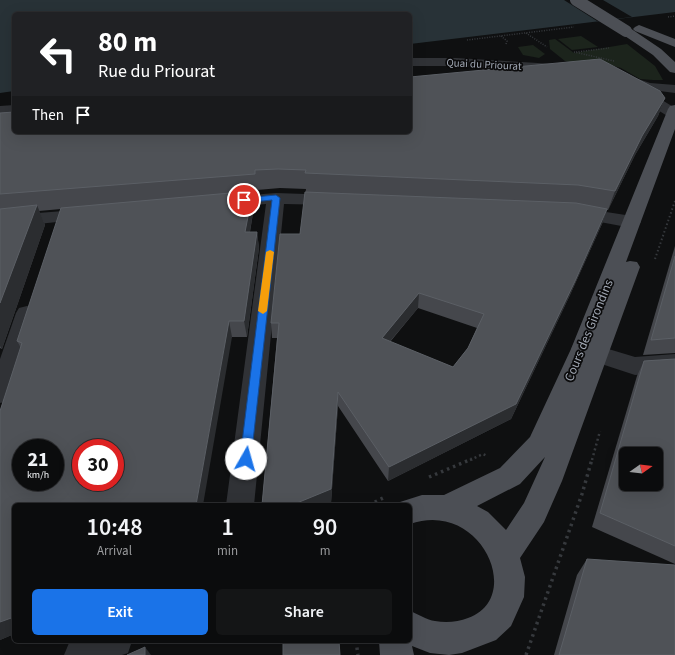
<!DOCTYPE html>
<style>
body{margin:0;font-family:"Source Sans 3",sans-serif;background:#141516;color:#f1f3f6;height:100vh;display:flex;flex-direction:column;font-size:15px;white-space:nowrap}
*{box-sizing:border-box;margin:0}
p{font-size:13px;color:#9a9b9d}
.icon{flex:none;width:22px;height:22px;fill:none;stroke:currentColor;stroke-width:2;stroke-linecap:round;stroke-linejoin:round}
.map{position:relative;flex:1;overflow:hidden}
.sheet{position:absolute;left:12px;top:503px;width:400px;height:140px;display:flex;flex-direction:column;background:#0b0c0d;border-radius:6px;box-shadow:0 4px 16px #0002,0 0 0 1px #2b2c2e}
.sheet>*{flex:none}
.banner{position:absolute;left:12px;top:12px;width:400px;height:122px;border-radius:6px;box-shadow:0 4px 16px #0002,0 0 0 1px #2b2c2e;background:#202124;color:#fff;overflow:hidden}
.needle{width:26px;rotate:76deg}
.tools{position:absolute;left:619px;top:447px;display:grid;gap:8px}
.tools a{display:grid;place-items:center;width:44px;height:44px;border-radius:6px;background:#0b0c0d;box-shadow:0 4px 16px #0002,0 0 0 1px #2b2c2e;font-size:20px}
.speed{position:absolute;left:12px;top:439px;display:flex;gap:8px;font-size:20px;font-weight:700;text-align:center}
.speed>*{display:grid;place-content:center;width:52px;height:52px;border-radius:50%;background:#0b0c0d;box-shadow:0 4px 16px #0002,0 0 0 1px #2b2c2e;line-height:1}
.speed small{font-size:10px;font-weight:400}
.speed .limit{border:6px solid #d22;background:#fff;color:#111}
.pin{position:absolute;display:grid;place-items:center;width:34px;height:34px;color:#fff;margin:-17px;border:2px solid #fff;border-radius:50%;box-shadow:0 1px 4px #0007}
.me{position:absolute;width:44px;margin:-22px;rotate:7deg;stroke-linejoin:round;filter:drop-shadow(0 0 3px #0008)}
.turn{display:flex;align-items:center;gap:14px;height:84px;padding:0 20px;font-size:18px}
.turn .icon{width:52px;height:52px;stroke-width:2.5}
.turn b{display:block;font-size:28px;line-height:34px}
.then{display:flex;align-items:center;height:38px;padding:0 20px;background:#0003;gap:8px;font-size:15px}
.eta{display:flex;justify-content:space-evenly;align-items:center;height:68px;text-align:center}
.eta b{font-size:24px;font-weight:600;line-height:28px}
.primary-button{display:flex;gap:8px;margin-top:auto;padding:8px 20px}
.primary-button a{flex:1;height:46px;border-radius:6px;background:#1a73e8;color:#fff;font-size:16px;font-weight:600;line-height:46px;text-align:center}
.primary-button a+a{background:#141516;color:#f1f3f6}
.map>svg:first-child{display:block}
.green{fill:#1c241c}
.water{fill:#283237}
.pier{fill:#0f1011}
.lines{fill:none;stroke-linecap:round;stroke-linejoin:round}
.path-far3{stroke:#36393d;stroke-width:1.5;stroke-dasharray:1 1.5;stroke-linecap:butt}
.path-far2{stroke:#36393d;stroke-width:2;stroke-dasharray:1.5 2.5;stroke-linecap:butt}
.path-far1{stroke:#36393d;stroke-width:2.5;stroke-dasharray:2 3;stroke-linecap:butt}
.path{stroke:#36393d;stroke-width:3.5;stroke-dasharray:2.5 4;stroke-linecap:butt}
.minor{fill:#303236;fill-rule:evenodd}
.major{fill:#4c4f55;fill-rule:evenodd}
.major-bridge{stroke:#4c4f55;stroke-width:12}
.wall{fill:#45474c;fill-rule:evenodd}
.shaded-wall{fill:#2b2d30}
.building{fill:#4f5257;stroke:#5b5f65;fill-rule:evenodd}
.route{fill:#1a73e8;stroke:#114b97}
.slow{fill:#f59e0b}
.labels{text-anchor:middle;stroke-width:3.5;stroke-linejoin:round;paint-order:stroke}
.far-street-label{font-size:11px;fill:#a0a7b3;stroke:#0b0b0c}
.street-label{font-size:13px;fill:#a0a7b3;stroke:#0b0b0c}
</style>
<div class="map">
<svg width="675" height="655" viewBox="0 0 675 655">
<rect width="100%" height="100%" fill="#0f1011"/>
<!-- green -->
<g class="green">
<path d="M581,36L598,47L572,50L558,39Z"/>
<path d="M555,39L574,53L627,44L655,66L663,80H653L640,79L621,68L607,64L572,63L565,61L550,49L549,40Z"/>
<path d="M533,45L545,54L539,58L523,55L518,47Z"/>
</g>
<!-- water -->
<path class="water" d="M0,0H675V12L410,44V14H14V91L0,93Z"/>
<!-- pier -->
<path class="pier" d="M564,0H603L632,17L597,21Z"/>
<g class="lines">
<!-- path-far3 -->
<g class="path-far3">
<path d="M668,17L675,16"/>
<path d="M526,33L547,47"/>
<path d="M501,36L507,41L506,44"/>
<path d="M467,40L574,27"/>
<path d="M574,52L614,61"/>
<path d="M576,52L609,48"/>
</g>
<!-- path-far2 -->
<path class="path-far2" d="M655,259L675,201"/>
<!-- path-far1 -->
<g class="path-far1">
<path d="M470,460L483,454L487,456"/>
<path d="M592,460L600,431"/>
</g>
<!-- path -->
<g class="path">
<path d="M429,477L472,459"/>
<path d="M369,505L383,498"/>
<path d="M356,641L358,655"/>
<path d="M526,655L582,494L592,459"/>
</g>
<!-- minor -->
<g class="minor">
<path d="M410,58H456L555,64L560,65L562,68L560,71L555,72L456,66H410Z"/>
<path d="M626,75L650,83L675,85V93L644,89L675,108V118L669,117L632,94L630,91L632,88L636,87L621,82L619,79L621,76Z"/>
<path d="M14,105V113L0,114V106Z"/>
<path d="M276,193L334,195L340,196L343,200L340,204L334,205L284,204L254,505H226L266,204L225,207L219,206L216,202L219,198L225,197Z"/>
<path d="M574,207L632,216L638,218L641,222L638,226L632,228L568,216L565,212L568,208Z"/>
<path d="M89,209L95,210L98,214L95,218L0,228V216Z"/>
<path d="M27,306L35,308L38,313L12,394L9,401L0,403V359L16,313L19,308Z"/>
<path d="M582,341L635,357L675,354V372L635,375L574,355L571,349L574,343Z"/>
<path d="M75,641H132L128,653L122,655H64L69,643Z"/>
</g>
<!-- major -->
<g class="major">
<path d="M639,25L675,39V47L635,31L633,29L635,27Z"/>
<path d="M626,27L630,28L661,49L675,62V73L670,72L653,55L622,34L620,31L622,28Z"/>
<path d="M675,105V129L626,262L630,261L637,262L640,267L562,481L544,522L520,558L525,577L524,597L511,626L496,640L462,653L449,655L430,653L412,646L414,655H380L379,641H410V611C418,614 427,620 435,621C446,623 458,622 468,618C525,598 481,499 410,524V505H399L400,502L422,495H444L500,468L530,437L571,349L668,109L670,106ZM545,457L524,503L506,530L488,512L477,506L520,484Z"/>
</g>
<!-- major-bridge -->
<path class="major-bridge" d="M576,0L626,31"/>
</g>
<!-- wall -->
<g class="wall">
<path d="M665,98L658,116L635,155L608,210H607L602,224L570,295L511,419L388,481L338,406L331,503L326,505H262L277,338H272L271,323L300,234L306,189L280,188L257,190V193H253L254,207L250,232H257L259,248L247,337H232L14,634L0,640V411L21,348L17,341L61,209L39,211L45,225L2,349L0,348V113ZM418,308L477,328L468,348L453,367L390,342Z"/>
<path d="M675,246V353L643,355Z"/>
<path d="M675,359V564L592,527L637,376L644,361Z"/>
<path d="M587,559L675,655H554L577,575Z"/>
</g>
<!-- shaded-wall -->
<g class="shaded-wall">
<path d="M665,98L658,116L635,155L608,210L615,191L642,136Z"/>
<path d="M253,191L254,207L247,248L245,232Z"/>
<path d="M37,205L45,225L2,349L0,346V303Z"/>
<path d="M607,209L602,224L570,295L511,419L388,481L389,467Z"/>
<path d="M257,232L259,248L247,337L244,321Z"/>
<path d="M419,293L418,308L380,353L382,338Z"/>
<path d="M229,321L232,337L203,505H196Z"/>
<path d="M338,392V406L331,503L326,505H292Z"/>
<path d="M14,617V634L0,640V622Z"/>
<path d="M145,647L151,655H145Z"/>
</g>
<!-- building -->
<g class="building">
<path d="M600,59L660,91L665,98L642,136L615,191L578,185L305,173L306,170L278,169L255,170V174L0,194V113L14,112V132H410V77Z"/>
<path d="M253,191L245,232H257L244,321H229L196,505H14V617L0,622V411L22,343L17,341L61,208ZM21,448H55V482H21ZM81,448H115V482H81Z"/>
<path d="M305,192L576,203L607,209L575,281L516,404L389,467L338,392L331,489L292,505H262L279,323H271L280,234H300ZM419,293L484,314L468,348L453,367L382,338Z"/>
<path d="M37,205L0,303V209Z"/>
<path d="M675,256V338L651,340Z"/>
<path d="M675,359V546L600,513L644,361ZM626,454H656V484H626Z"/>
<path d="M587,559L675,565V655H559Z"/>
<path d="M283,641H339L340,655H283Z"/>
<path d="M145,647V655H127Z"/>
</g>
<!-- route -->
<path class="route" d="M276,195L280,198L251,459L250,462L246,464L242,462L240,459L272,200L244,203L241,200L244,198Z"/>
<!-- slow -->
<path class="slow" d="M270,250L274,252L267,311L263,314L258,311L266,252Z"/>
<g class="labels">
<!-- far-street labels -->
<g class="far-street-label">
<text transform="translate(484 64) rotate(3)" y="4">Quai du Priourat</text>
</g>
<!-- street labels -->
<g class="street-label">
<text transform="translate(588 330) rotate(-68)" y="5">Cours des Girondins</text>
</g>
</g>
</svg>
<div class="tools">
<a><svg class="needle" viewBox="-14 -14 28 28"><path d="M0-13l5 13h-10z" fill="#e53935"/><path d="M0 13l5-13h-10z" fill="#9a9b9d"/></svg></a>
</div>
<div class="speed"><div>21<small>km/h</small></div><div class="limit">30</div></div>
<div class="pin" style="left:244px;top:200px;background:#d93025"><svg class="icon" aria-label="arrive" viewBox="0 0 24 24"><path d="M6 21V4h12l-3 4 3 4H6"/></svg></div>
<svg class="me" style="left:246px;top:459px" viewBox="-20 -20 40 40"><circle r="19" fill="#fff"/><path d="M0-13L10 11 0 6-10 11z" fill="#1a73e8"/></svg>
<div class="banner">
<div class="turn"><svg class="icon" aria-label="left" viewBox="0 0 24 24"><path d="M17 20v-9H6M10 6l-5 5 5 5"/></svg><div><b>80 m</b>Rue du Priourat</div></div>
<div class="then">Then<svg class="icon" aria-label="arrive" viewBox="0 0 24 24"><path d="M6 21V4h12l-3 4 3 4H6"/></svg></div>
</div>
<section class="sheet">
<div class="eta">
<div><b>10:48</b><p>Arrival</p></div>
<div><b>1</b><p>min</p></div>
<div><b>90</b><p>m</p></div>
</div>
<div class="primary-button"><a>Exit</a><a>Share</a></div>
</section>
</div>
